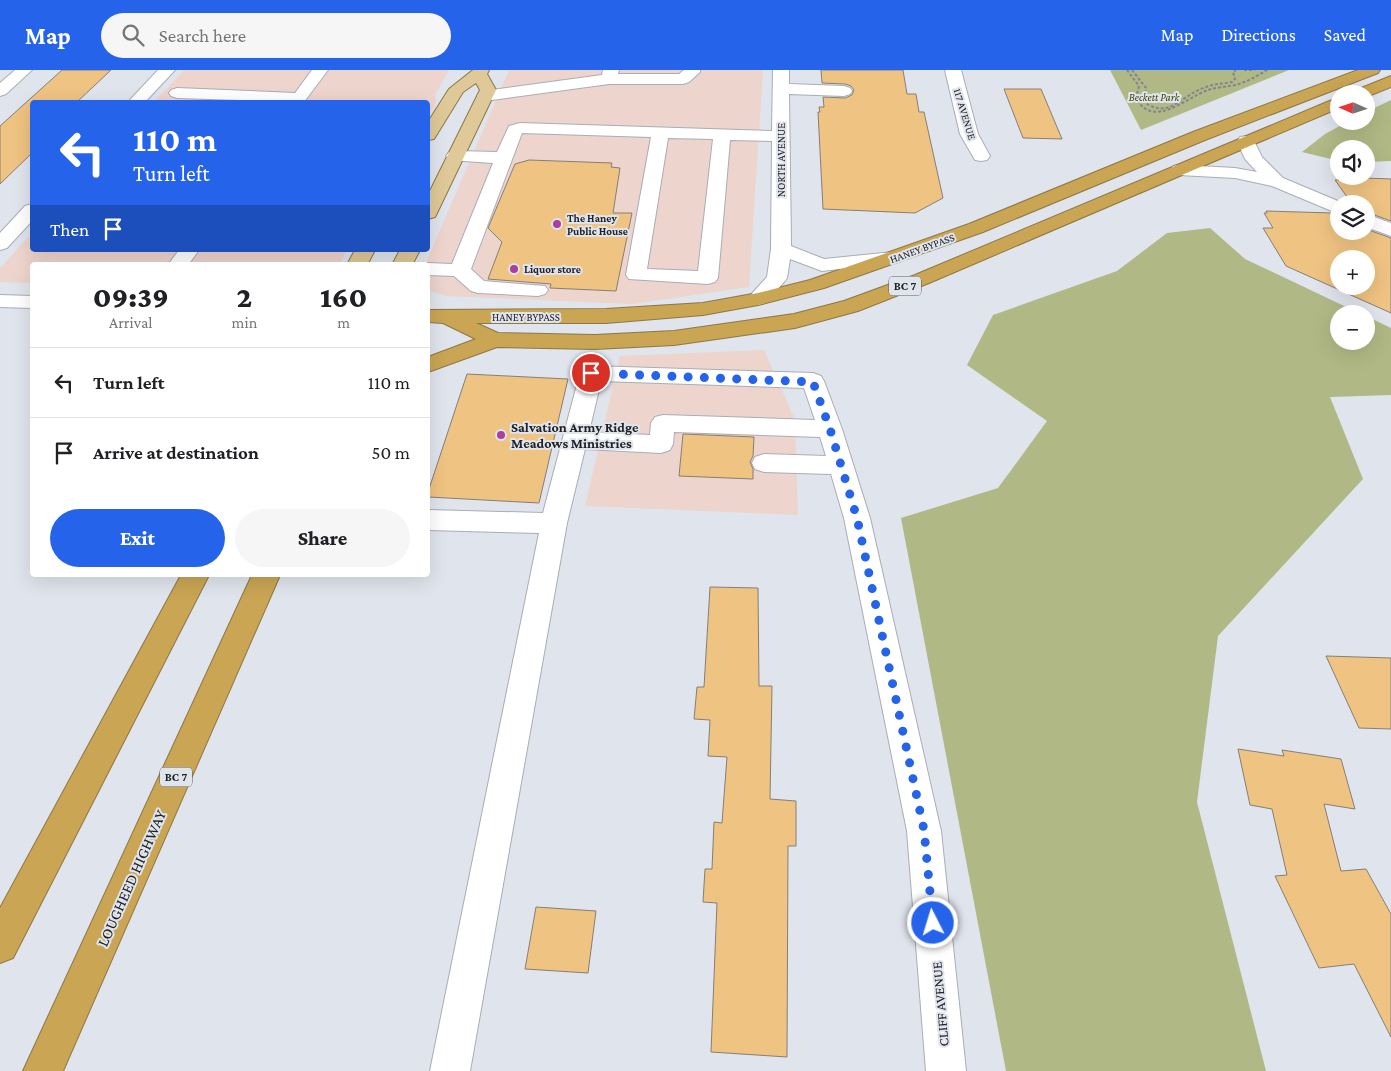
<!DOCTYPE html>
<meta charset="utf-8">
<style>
body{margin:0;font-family:"Crimson Pro",serif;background:#f6f6f6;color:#202124;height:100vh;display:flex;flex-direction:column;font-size:19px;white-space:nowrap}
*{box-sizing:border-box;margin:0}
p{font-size:16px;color:#757577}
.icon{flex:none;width:28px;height:28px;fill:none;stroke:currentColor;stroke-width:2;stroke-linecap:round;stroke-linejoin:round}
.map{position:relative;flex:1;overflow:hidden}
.side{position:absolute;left:30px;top:192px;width:400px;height:315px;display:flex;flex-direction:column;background:#fff;border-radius:5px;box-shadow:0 5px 20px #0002}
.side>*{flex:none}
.top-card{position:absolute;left:30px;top:30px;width:400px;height:152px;border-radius:5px;box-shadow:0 5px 20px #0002;background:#2563eb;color:#fff;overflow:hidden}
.needle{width:32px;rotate:273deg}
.fabs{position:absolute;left:1330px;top:15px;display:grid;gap:10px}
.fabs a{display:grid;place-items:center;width:45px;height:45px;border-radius:50%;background:#fff;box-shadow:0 5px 20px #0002;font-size:25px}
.pin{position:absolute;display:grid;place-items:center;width:42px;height:42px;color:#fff;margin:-21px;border:2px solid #fff;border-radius:50%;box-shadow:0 1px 5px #0007}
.me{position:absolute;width:55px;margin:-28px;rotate:355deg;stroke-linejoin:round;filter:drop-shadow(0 0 4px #0008)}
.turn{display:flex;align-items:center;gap:18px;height:105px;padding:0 20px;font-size:22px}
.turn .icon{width:65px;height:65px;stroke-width:2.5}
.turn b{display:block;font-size:35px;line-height:42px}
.then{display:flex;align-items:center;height:48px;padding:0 20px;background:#0003;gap:10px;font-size:19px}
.eta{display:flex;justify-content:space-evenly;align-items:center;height:85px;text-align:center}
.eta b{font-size:30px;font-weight:800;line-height:35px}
.primary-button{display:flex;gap:10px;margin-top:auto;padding:10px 20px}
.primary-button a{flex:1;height:58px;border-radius:30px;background:#2563eb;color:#fff;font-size:20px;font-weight:800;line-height:58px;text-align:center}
.primary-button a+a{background:#f6f6f6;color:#202124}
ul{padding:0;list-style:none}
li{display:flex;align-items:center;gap:15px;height:70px;padding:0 20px;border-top:1px solid #e0e0e0}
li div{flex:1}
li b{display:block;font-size:19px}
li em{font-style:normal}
header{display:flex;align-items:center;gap:30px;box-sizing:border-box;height:70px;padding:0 25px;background:#2563eb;color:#fff}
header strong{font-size:24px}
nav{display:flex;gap:28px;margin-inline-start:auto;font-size:18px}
.search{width:350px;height:45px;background:#f6f6f6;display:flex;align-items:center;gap:12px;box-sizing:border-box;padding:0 18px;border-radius:28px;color:#757577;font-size:19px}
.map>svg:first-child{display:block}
.commercial{fill:#edd4cd}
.green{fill:#b0b985}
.building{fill:#efc382;stroke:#857f78;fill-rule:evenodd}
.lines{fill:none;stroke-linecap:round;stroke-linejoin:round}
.minor-casing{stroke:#a9adb6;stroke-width:2}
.major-casing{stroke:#8e7744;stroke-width:2}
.highway-casing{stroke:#8e7744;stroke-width:2}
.path{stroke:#82858b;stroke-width:2;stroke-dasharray:3 2;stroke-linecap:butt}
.minor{fill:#fff;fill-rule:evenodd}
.major{fill:#dfc998;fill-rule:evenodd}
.highway{fill:#c9a554;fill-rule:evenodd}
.route{stroke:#2563eb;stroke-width:9;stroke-dasharray:0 16.2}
.poi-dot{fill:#a93fa0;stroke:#e0e4ed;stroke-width:2}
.labels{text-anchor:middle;stroke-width:4;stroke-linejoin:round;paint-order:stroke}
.far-park-label{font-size:11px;font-style:italic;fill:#3b4107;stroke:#e0e4ed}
.far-street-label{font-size:11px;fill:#212225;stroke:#e0e4ed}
.far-poi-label{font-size:11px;font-weight:bold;fill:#212225;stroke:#e0e4ed;text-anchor:start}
.shield{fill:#e0e4ed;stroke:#5a5c61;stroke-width:1}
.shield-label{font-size:12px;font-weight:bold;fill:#212225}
.poi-label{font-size:14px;font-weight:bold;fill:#212225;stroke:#e0e4ed;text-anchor:start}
.street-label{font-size:14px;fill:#212225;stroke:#e0e4ed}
.near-street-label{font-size:16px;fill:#212225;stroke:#e0e4ed}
</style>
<header>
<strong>Map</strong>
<div class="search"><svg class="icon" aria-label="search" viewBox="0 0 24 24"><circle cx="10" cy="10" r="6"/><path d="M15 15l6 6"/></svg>Search here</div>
<nav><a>Map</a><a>Directions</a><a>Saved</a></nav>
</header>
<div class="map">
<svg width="1391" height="1001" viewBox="0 0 1391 1001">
<rect width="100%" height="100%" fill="#e0e4ed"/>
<!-- commercial -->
<g class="commercial">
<path d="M184,0H449L435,25L436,32L428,47V32H154Z"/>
<path d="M509,0H763L749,217L633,234L446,226L428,220V195H425Z"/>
<path d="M32,163V180H347L339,195H32V213L0,212V198Z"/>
<path d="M764,280L795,350L798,445L585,436L620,286Z"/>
</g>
<!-- green -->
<g class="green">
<path d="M1110,0H1289L1141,60Z"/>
<path d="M1391,30V91L1366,92V79H1339V91L1302,82L1325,64L1349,51H1366V42Z"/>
<path d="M1210,158L1245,189L1361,244H1339V271H1366V246L1391,258V325L1330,327L1363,409L1218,566L1197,732L1266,1001H1006L901,448L998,418L1047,351L967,295L993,245L1117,201L1167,163Z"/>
</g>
<!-- building -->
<g class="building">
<path d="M62,0H111L77,32L32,31V83L0,114V56Z"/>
<path d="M821,0H903L907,24H916L919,42H924L943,128L915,143L823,139L818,42H820L819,37H824L823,27L845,28L852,25L854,20L851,16L845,14L822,13Z"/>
<path d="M1004,19H1041L1062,69L1023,68Z"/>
<path d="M529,90L612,93L611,97L620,98L613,143H632L616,221L550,218L551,214L488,209L502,172L488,158L515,94Z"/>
<path d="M1339,107L1391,109V151L1366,142V134H1352L1335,110H1340Z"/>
<path d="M1266,141L1332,143L1339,146V161H1366V159L1391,168V243L1286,196L1263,158H1273L1264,143H1267ZM1339,189H1366V216H1339Z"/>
<path d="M467,304L568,309L539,433L428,427V422Z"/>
<path d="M683,364L754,367L753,386L750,392L753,399V409L679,406Z"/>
<path d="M710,517L758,518L759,616H772L770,729L796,731V776H788L787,987L711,982L717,833L703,832L705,799H712L714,752L722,753L727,687L708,686L710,650L694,649L697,617H704Z"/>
<path d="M1326,586L1391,588V659L1359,658Z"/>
<path d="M1238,679L1284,686L1282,680L1341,689L1355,739L1324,734L1341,801L1366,799L1391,844V967L1354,894L1319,898L1275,806L1287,805L1272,739L1250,735Z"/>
<path d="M536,837L596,841L588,903L525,899Z"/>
</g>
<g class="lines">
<!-- minor casing -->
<g class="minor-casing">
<g id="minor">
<path d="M15,0H32L6,24L0,26V13Z"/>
<path d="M158,0H175L145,32H128Z"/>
<path d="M312,0H328L304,32L177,28L171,26L169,23L171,20L177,18L295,23Z"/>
<path d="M603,0H619L618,4H679L684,0H700V2L689,12L683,14H609L485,31L479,29L477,26L479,23L485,21L602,5Z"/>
<path d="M773,0H789V14L844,16L850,18L852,21L850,24L844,26L789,24L791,176L824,189L893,182L900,184L903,188L900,192L822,201L790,189L787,208L784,212L765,233L758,235L751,233L747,229L767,207L771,179L772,71L730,70L718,208L715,212L708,214L629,209L626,205L651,67L522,63L471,199L484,211L545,216L548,220L545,224L538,226L478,223L471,221L454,206L428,205V195H421L428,193L452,194L493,93L449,90L446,86L449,82L455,81L497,82L509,56L520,53L772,61ZM668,68L713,69L698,201L647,199Z"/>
<path d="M945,0H961L978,64L990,86L987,90L981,91L975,90L960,64Z"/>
<path d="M1246,66L1252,67L1262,87L1283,108L1345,134H1339V144L1272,116L1235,108L1179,105L1173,104L1170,100L1173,96L1179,95L1235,98L1257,102L1245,89L1237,71L1240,67Z"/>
<path d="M32,134V151L7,178L0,180V163L25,136Z"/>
<path d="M1366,144L1391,153V166L1366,157Z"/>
<path d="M179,180H199L188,195H168Z"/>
<path d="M0,225L32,226V238L0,237Z"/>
<path d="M591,296L813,303L821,306L824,311L842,359L870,448L941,761L966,1001H926L907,761L844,448L831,404L764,402L755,399L752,393L755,387L764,384L826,386L820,367L674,362L673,374L670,380L661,383L585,379L567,453L470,1001H430L539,463L428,460V440L543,443L580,303L583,298ZM601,311L804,318L815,350L663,345L655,347L651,353L650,365L589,362Z"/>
</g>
</g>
<!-- major casing -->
<g class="major-casing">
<g id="major">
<path d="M473,0H489L487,4L496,20L437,143L435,147L428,149V125L480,20L476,13L463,22L434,69L428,70V52L449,19Z"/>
<path d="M355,180H375L367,195H347Z"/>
<path d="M400,180H420L412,195H392Z"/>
</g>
</g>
<!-- highway casing -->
<g class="highway-casing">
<g id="highway">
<path d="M1358,0H1380L1378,3L1205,70L983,162L824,218L758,235L703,245L606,253H476L498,263L595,265L674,261L794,244L844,231L915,205L1339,27V38L929,213L858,241L795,258L674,275L595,279L497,277L428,302V287L476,269L443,253L428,252V240L606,239L703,233L758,223L810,210L969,154L1193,62Z"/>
<path d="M1391,6V17L1366,27V24H1352L1354,21Z"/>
<path d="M181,505H209L13,888L0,893V838Z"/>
<path d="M252,505H280L63,1001H23Z"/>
</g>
</g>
<!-- path -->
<g class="path">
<path d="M1127,0L1139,16L1136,28C1153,60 1187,27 1208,20C1217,17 1226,17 1235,15C1247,12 1257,6 1267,0"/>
<path d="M1132,0L1146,18L1144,32C1168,49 1179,28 1201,19C1211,14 1221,14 1232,12L1235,9L1233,2L1236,0"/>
<path d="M1244,0H1255"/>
</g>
<!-- minor -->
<use href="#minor" class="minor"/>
<!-- major -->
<use href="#major" class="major"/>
<!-- highway -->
<use href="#highway" class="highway"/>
</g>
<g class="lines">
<!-- route -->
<path class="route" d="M591,303L813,312L830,359L857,448L924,760L933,853"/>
</g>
<!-- markers -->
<g class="poi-dot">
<circle cx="557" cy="154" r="5"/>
<circle cx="514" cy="199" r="5"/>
<circle cx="501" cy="365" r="5"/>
</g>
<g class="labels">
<!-- far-park labels -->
<g class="far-park-label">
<text x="1154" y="31">Beckett Park</text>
</g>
<!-- far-street labels -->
<g class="far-street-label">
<text transform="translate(965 44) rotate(73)" y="4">117 AVENUE</text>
<text transform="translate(781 90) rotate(-90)" y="4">NORTH AVENUE</text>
<text transform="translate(922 178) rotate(-20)" y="4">HANEY BYPASS</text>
<text x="526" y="251">HANEY BYPASS</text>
</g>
<!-- far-poi labels -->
<g class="far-poi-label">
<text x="567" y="152">The Haney<tspan x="567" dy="13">Public House</tspan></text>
<text x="524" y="203">Liquor store</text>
</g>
<!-- shield labels -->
<g class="shield">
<rect x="889" y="206.5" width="32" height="19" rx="4"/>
<rect x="160" y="697.5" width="32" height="19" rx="4"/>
</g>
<g class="shield-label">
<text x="905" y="220">BC 7</text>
<text x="176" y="711">BC 7</text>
</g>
<!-- poi labels -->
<g class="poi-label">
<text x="511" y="362">Salvation Army Ridge<tspan x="511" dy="16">Meadows Ministries</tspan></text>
</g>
<!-- street labels -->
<g class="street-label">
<text transform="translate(940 934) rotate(-95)" y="5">CLIFF AVENUE</text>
</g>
<!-- near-street labels -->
<g class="near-street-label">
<text transform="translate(131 808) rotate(-66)" y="6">LOUGHEED HIGHWAY</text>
</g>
</g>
</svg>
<div class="fabs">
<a><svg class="needle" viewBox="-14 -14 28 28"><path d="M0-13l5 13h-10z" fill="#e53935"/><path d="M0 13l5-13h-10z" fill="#757577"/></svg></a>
<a><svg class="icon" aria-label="sound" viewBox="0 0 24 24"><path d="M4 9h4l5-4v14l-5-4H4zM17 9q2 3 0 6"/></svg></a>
<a><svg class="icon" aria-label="layers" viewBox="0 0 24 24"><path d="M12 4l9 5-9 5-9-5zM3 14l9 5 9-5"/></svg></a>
<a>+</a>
<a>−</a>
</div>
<div class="pin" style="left:591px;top:303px;background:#d93025"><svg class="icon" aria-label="arrive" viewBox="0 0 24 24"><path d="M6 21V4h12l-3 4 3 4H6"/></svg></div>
<svg class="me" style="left:933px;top:853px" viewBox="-20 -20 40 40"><circle r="17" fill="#2563eb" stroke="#fff" stroke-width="3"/><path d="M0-11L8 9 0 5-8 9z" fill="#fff"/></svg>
<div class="top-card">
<div class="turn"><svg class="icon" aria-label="left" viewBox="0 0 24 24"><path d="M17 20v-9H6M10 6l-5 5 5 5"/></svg><div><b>110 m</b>Turn left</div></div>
<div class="then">Then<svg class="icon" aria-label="arrive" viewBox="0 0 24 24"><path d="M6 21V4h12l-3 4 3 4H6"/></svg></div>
</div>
<section class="side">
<div class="eta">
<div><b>09:39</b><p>Arrival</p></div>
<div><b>2</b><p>min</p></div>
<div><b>160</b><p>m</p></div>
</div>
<ul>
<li><svg class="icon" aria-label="left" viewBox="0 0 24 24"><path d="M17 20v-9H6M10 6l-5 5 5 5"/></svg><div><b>Turn left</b></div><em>110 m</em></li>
<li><svg class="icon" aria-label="arrive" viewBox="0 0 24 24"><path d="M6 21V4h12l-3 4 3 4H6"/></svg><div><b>Arrive at destination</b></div><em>50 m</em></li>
</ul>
<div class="primary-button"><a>Exit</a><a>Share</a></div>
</section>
</div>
